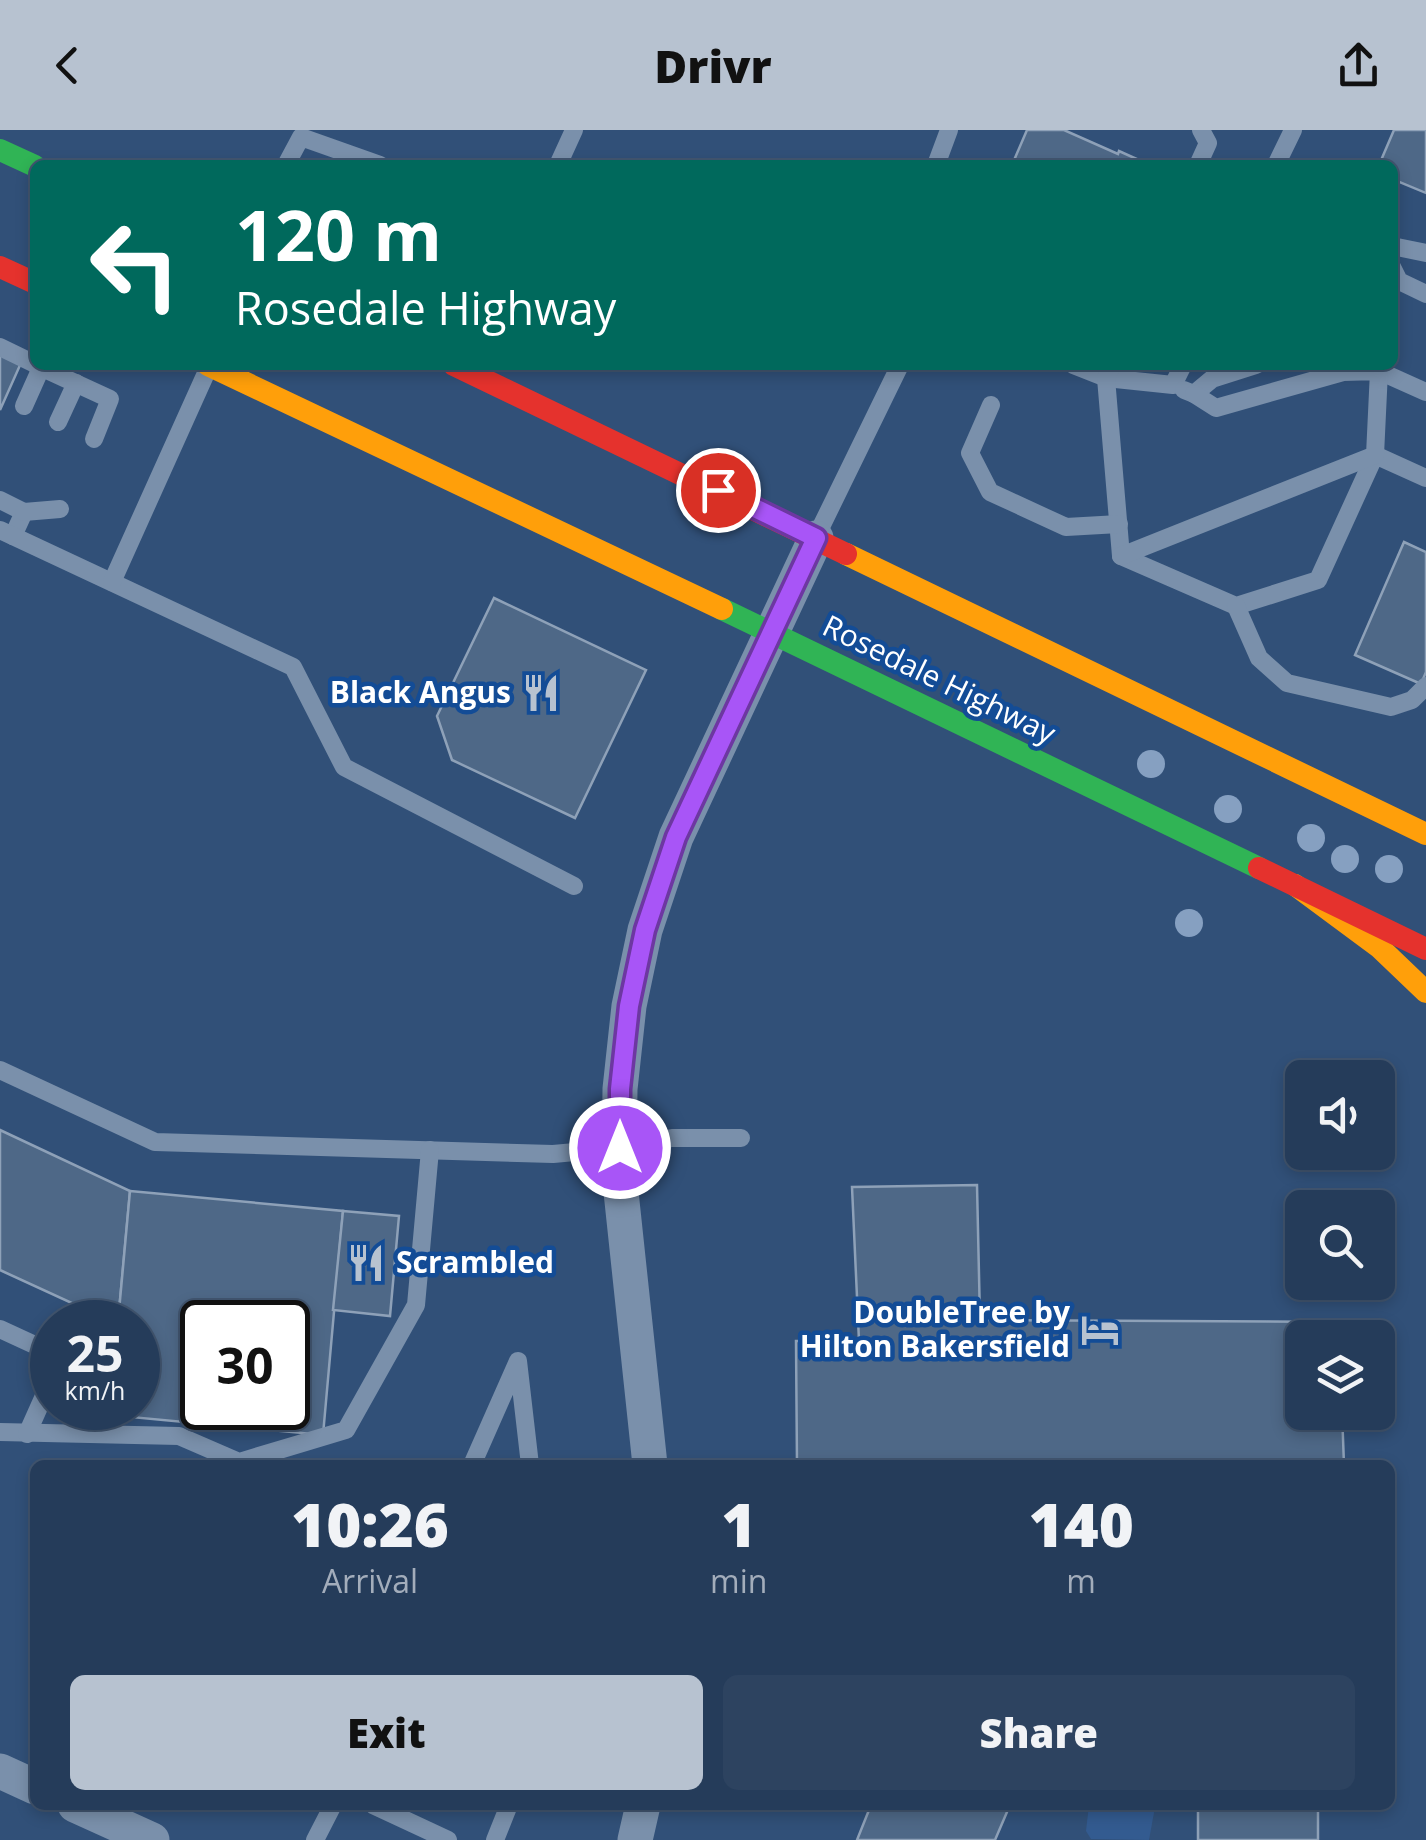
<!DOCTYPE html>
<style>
body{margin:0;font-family:"Open Sans",sans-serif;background:#2d4360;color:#f1f3f6;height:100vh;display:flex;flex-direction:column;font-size:38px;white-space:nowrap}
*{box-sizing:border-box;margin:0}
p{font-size:32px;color:#a3adbb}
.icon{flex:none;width:55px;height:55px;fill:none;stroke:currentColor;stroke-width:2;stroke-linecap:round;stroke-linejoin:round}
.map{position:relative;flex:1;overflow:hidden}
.sheet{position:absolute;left:30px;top:1330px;width:1365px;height:350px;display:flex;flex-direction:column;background:#253c5a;border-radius:15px;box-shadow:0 5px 15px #0003,0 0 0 2px #425670}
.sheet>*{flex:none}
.top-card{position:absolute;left:30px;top:30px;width:1368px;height:210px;border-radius:15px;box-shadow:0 5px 15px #0003,0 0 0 2px #425670;background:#00695c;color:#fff;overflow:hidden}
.controls{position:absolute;left:1285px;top:930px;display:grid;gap:20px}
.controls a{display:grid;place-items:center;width:110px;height:110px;border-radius:15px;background:#253c5a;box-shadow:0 5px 15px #0003,0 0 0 2px #425670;font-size:50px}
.speed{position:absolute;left:30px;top:1170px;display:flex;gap:20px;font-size:50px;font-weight:700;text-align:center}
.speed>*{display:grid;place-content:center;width:130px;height:130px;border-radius:50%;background:#253c5a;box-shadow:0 5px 15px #0003,0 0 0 2px #425670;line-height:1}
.speed small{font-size:25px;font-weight:400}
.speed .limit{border:5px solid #111;border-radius:15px;background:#fff;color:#111}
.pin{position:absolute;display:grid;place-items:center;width:85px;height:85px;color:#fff;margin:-42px;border:5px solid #fff;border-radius:50%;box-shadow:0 2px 10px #0007}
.me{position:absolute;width:110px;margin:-55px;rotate:0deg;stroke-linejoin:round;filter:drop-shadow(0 0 8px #0008)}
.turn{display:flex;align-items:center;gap:35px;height:210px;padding:0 40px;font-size:45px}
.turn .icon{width:130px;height:130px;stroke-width:2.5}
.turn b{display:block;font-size:70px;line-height:85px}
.eta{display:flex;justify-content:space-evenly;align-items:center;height:170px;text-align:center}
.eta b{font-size:60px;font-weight:800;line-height:70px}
.action{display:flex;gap:20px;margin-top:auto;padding:20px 40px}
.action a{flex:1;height:115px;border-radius:15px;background:#b7c2d0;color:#111;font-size:40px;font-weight:800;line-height:115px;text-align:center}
.action a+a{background:#2d4360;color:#f1f3f6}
header{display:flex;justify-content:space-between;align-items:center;height:130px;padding:0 40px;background:#b7c2d0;color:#111;font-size:45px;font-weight:800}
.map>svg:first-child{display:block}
.water{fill:#335b90}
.building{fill:#4e6887;stroke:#8ea1b8;stroke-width:2.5;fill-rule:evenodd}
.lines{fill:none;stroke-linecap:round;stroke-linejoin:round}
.lane{stroke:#7a90ab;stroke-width:18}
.street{stroke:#7a90ab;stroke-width:35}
.fast{stroke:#30b455;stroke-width:22}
.slow{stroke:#ff9f0a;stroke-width:22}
.jam{stroke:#e5322d;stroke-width:22}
.tree{fill:#86a0c1}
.route-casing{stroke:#6d37a1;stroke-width:25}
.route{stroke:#a855f7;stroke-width:18}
.labels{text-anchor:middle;stroke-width:9;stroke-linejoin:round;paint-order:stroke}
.street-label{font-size:30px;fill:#fff;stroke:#134c96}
.poi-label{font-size:30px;font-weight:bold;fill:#fff;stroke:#134c96;text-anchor:end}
</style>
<header><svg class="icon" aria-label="back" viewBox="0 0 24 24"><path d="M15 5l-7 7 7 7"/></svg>Drivr<svg class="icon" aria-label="share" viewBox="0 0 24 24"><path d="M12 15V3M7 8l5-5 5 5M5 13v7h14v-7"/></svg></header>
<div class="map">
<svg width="1426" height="1710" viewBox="0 0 1426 1710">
<rect width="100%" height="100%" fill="#315078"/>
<!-- water -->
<path class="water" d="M1089,1675H1153L1155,1677L1149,1710L1091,1709L1086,1701Z"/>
<!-- building -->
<g class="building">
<path d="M1027,0H1064L1118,24L1119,21L1150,35H1012Z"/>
<path d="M1394,0H1426V63L1392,49V35H1379Z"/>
<path d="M0,224L21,233L0,280Z"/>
<path d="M1404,412L1426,422V542L1421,554L1355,525Z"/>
<path d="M494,468L646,540L575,688L452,630L437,586Z"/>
<path d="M0,1000L130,1061L118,1192H113L0,1140Z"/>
<path d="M977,1055L980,1190L1340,1192L1341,1208H1302V1282H1342L1344,1335H797L796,1211H859L852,1057Z"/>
<path d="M130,1061L343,1081L323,1305L109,1285L110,1278H138V1192H118ZM202,1192H288V1278H202Z"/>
<path d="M343,1081L399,1086L390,1186L333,1180Z"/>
<path d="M871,1675H1010L995,1710H857Z"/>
<rect x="1198" y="1675" width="120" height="35"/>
</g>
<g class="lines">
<!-- lane -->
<g class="lane">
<path d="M286,35L301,7L380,35"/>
<path d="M558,35L574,0"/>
<path d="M936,35L949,0"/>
<path d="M1198,35L1208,13L1201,0"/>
<path d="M1276,35L1293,0"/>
<path d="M1392,116L1426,123"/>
<path d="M1392,137L1399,151L1426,164"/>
<path d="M0,217L35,234"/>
<path d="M36,235L110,269L94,309"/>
<path d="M1073,235L1106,248L1173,255L1183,235"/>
<path d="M1112,235L1106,248L1121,426L1236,476L1318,450L1375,325L1426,348"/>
<path d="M1373,236L1379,241L1426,262"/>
<path d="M1184,260L1194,264L1212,249L1256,235"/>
<path d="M991,275L970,323L990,362L1066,397L1119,394"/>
<path d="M24,276L41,238"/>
<path d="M58,292L76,253"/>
<path d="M0,370L24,382L13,406"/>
<path d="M24,382L60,379"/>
<path d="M0,400L293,537L344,637L574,756"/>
<path d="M818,403L900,235"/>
<path d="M1121,426L1375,325L1379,241L1343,242L1216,278L1194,264"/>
<path d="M112,452L207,241"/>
<path d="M1236,476L1259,528L1287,553L1391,577L1412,570L1426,556"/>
<path d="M0,940L155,1012L553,1024L619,1018L672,1008H741"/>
<path d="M0,1199L52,1223"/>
<path d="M0,1302L179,1306L239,1332L346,1300L416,1175L430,1020"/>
<path d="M27,1304L52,1248"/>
<path d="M472,1335L518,1231L530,1335"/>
<path d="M373,1675L448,1710"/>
<path d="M315,1710L333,1675"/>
<path d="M495,1710L509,1675"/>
</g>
<!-- street -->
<g class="street">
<path d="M650,1335L619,1043L620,959L629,876L645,800L676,707L816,408"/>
<path d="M0,1641L35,1657"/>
<path d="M75,1675L152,1710"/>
<path d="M635,1710L643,1675"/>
</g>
<!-- fast -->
<g class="fast">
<path d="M0,20L35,36"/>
<path d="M722,479L1259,738"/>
</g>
<!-- slow -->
<g class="slow">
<path d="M208,235L722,479"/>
<path d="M846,424L1426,704"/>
<path d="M1295,755L1380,818L1426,862"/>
</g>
<!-- jam -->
<g class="jam">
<path d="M0,137L35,153"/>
<path d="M454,235L846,424"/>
<path d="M1259,738L1426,819"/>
</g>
</g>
<!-- trees -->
<g class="tree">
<circle cx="1151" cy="634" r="14"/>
<circle cx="1228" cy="679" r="14"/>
<circle cx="1311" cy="708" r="14"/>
<circle cx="1345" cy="729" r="14"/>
<circle cx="1389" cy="739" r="14"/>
<circle cx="1189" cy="793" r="14"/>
</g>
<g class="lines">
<!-- route casing -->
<g class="route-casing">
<path id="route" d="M620,1018V959L629,876L645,800L676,707L816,408L718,360"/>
</g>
<!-- route -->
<use href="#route" class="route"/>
</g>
<!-- icons -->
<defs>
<g id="restaurant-bare" transform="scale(3)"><path d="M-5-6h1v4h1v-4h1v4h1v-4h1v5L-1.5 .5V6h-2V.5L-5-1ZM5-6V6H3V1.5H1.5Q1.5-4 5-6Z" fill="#b7c2d0" stroke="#134c96" stroke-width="2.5" paint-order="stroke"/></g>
<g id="hotel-bare" transform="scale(3)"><path d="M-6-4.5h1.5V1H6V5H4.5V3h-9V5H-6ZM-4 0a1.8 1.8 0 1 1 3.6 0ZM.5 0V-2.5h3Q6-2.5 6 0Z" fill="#b7c2d0" stroke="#134c96" stroke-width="2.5" paint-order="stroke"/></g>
</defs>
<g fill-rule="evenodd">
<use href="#restaurant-bare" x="541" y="563"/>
<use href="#restaurant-bare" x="366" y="1133"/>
<use href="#hotel-bare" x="1100" y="1200"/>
</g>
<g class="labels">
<!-- street labels -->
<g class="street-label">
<text transform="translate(939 550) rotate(26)" y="10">Rosedale Highway</text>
</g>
<!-- poi labels -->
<g class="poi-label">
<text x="511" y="573">Black Angus</text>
<text x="396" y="1143" text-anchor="start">Scrambled</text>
<text x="1070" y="1193">DoubleTree by<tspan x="1070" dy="34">Hilton Bakersfield</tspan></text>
</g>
</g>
</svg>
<div class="controls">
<a><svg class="icon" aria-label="sound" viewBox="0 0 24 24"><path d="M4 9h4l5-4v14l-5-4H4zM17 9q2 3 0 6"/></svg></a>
<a><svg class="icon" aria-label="search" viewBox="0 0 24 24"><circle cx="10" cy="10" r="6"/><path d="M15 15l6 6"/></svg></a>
<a><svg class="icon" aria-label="layers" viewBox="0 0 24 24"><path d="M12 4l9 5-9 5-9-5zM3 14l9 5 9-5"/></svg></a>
</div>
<div class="speed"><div>25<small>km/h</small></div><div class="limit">30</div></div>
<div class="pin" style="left:718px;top:360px;background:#d93025"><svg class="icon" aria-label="arrive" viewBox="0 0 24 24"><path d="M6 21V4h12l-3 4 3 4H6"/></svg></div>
<svg class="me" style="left:620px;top:1018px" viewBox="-20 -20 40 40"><circle r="17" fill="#a855f7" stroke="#fff" stroke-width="3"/><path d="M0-11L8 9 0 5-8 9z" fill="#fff"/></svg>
<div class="top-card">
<div class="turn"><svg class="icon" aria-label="left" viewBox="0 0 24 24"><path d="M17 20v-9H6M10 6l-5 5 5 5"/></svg><div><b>120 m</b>Rosedale Highway</div></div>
</div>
<section class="sheet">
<div class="eta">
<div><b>10:26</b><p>Arrival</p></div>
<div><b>1</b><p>min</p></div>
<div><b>140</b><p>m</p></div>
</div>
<div class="action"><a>Exit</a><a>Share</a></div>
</section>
</div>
